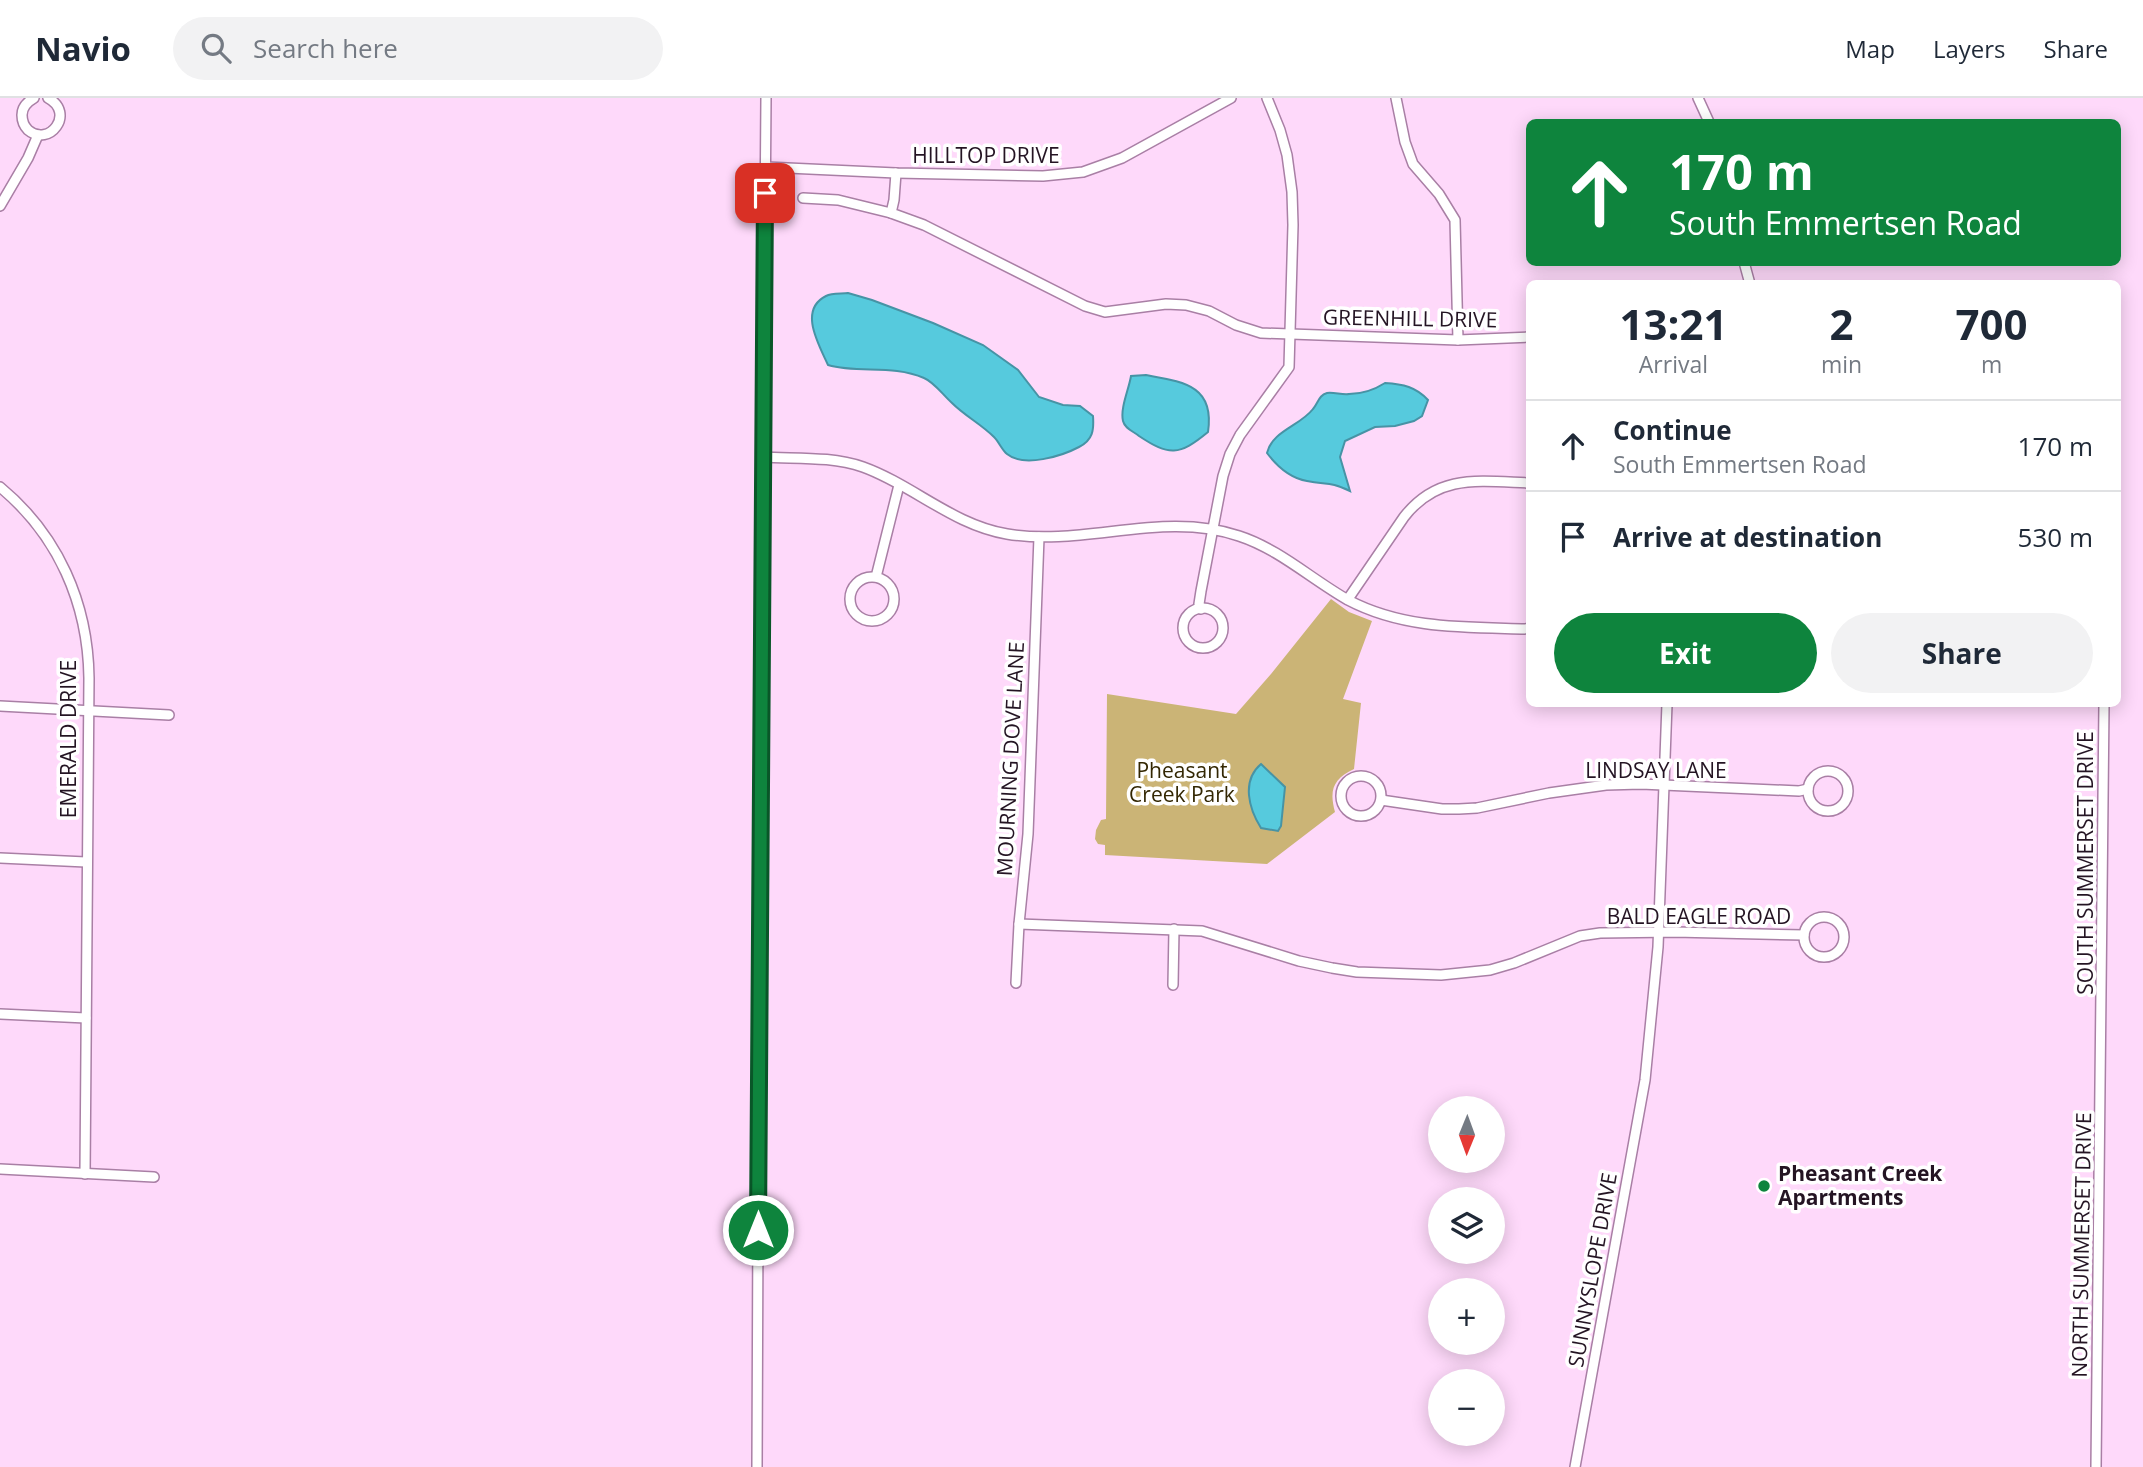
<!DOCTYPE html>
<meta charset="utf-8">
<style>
body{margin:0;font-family:"Open Sans",sans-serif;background:#f2f2f3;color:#1f2937;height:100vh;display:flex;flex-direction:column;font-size:26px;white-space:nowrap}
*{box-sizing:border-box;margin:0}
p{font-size:23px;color:#747a83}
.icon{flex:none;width:38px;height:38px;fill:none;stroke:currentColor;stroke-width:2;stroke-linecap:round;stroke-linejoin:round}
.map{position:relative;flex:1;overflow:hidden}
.panel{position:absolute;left:1526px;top:182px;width:595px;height:427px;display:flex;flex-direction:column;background:#fff;border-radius:10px;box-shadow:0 4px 18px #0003}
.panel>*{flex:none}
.guide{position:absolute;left:1526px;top:21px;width:595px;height:147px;border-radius:10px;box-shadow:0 4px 18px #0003;background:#0e843d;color:#fff;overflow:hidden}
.needle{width:46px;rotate:181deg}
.controls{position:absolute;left:1428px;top:998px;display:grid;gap:14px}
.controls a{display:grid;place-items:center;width:77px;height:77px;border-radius:50%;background:#fff;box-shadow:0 4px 18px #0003;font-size:35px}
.pin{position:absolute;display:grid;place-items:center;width:60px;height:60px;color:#fff;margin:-30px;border-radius:14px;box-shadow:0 4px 10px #0006}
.me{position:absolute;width:77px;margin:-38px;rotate:0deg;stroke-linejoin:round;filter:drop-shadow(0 0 5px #0008)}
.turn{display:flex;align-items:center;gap:24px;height:147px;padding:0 28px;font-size:32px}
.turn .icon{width:91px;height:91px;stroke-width:2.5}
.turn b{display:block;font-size:49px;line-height:60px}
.eta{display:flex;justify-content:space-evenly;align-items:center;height:119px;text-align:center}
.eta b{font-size:42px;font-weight:700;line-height:49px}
.cta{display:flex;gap:14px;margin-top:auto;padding:14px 28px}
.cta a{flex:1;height:80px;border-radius:42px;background:#0e843d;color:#fff;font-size:28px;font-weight:700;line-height:80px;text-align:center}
.cta a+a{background:#f2f2f3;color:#1f2937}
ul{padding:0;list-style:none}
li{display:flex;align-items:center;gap:21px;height:91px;padding:0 28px;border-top:2px solid #e0e1e3}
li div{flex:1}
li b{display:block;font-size:26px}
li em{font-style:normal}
header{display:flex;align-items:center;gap:42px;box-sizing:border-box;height:98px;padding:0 35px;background:#fff;border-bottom:2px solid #e0e1e3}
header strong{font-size:33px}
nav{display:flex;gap:38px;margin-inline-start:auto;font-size:24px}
.search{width:490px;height:63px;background:#f2f2f3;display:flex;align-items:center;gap:18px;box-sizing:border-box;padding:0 24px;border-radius:38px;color:#747a83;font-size:26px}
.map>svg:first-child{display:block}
.green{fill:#cbb476}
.water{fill:#56cadd;stroke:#4793a5;stroke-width:2}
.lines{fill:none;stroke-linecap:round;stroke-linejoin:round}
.minor-casing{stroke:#a97fa5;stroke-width:12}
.minor{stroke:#fff;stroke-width:9}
.route-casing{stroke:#095628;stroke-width:18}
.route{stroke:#0e843d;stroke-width:12}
.poi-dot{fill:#0e843d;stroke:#fff;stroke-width:2.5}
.labels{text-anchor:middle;stroke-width:7;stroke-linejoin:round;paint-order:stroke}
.street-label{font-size:21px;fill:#241423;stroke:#fff}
.park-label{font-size:21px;fill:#332703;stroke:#fff}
.poi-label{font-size:21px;font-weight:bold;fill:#241423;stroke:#fff;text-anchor:start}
</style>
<header>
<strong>Navio</strong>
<div class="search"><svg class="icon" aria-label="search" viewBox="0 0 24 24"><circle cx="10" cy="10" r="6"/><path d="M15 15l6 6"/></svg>Search here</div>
<nav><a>Map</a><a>Layers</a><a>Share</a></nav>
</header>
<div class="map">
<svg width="2143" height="1369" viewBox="0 0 2143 1369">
<rect width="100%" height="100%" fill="#fed9fa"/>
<!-- green -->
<path class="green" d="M1331,501L1349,514L1372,523L1343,601L1361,605L1354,671C1333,681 1329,692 1335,714L1267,766L1105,757V747L1098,746L1095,741L1096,732L1101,722L1106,721L1107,596L1236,616L1271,576Z"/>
<!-- water -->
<g class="water">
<path d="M848,195L872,202L933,225L983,247L1018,272L1039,299L1063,307L1080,308L1093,318C1094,332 1093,342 1079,349C1062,358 1024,370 1007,356C1002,352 999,344 994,339C981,326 965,318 952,305C943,297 934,284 924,280C892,266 859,276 828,267C819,247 798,212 826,198C832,195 842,196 848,195Z"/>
<path d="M1146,277C1183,284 1215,287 1208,334C1179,358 1169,358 1139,338C1133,333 1125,331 1123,323C1120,310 1129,291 1131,278Z"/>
<path d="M1385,285C1403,286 1416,289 1428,302L1422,318L1414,323L1395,328L1375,329L1345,343L1340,359L1350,393C1330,383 1326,387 1307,383C1290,380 1276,367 1267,355C1272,333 1300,328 1313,311C1318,305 1319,297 1327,295C1334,294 1342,297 1349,296C1362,296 1374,292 1385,285Z"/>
<path d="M1261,666L1285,689L1281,728L1278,733L1261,730C1249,711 1241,683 1261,666Z"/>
</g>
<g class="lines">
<!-- minor casing -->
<g class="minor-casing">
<g id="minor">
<path d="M34,0C27,4 22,9 22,17C22,23 24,28 28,32C49,50 76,15 48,0"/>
<path d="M1396,0L1405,44L1413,66L1439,96L1455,122L1458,242"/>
<path d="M1698,0L1709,24"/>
<path d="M766,69L896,75L1043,78L1083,74L1122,60L1231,0"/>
<path d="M896,75L894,102L891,115L924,127L1085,208L1105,214L1166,206L1186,207L1209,213L1236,227L1261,235L1458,242L1530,239"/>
<path d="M803,100L838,102L891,115"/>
<path d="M0,108L28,60L38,37"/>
<path d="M1744,164L1750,186"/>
<path d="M763,359C796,361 831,358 863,369C913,387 953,427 1007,436C1084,449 1163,412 1239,438C1279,451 1311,481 1348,502C1405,532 1467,529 1530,531"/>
<path d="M0,389C58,437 88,505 89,580L85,1076"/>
<circle cx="872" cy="501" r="22"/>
<path d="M876,479L899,387"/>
<path d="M1348,501L1404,419C1438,375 1480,383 1530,385"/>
<circle cx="1203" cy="530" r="20"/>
<path d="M1201,511L1199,506L1201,493L1223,378L1230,356L1240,337L1289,269L1293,127L1292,94L1287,57L1280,32L1267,0"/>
<path d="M0,608L169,617"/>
<circle cx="1828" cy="693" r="20"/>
<circle cx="1361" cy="698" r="20"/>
<path d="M1381,702L1442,711H1459L1477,710L1549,695L1606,687L1641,686L1799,693L1808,691"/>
<path d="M0,760L86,764"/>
<circle cx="1824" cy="839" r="20"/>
<path d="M1019,826L1202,833L1299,863L1332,870L1357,874L1441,877L1490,872L1514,865L1580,838L1600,835L1675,834L1804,837"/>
<path d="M1016,885L1019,826L1028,736L1039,439"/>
<path d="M1173,887L1174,831"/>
<path d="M0,916L86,920"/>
<path d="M0,1071L154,1079"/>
<path d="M757,1369L759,874L766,0"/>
<path d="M1575,1369L1645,982L1658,849L1667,606"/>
<path d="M2096,1369L2104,606"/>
</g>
</g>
<!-- minor -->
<use href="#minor" class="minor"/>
</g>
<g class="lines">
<!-- route casing -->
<g class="route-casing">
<path id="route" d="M758,1132L765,95"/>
</g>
<!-- route -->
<use href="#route" class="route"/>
</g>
<!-- markers -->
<circle class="poi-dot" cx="1764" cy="1088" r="7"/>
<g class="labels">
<!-- street labels -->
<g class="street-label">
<text x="986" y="65">HILLTOP DRIVE</text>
<text transform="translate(1410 221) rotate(1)" y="7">GREENHILL DRIVE</text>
<text transform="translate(69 641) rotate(-90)" y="7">EMERALD DRIVE</text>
<text transform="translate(1011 661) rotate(-87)" y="7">MOURNING DOVE LANE</text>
<text x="1656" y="680">LINDSAY LANE</text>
<text transform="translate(2086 765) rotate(-90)" y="7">SOUTH SUMMERSET DRIVE</text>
<text x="1699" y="826">BALD EAGLE ROAD</text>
<text transform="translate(2082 1147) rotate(-89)" y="7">NORTH SUMMERSET DRIVE</text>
<text transform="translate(1593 1172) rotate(-80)" y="7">SUNNYSLOPE DRIVE</text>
</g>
<!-- park labels -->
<g class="park-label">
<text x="1182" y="680">Pheasant<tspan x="1182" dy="24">Creek Park</tspan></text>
</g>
<!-- poi labels -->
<g class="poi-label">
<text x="1778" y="1083">Pheasant Creek<tspan x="1778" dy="24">Apartments</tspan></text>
</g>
</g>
</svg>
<div class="controls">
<a><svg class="needle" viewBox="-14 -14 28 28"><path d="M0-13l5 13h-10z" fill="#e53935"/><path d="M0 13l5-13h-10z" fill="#747a83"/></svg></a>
<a><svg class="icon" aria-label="layers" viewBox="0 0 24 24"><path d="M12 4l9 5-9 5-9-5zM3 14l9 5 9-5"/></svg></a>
<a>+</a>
<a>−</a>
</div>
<div class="pin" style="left:765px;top:95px;background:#d93025"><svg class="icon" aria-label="arrive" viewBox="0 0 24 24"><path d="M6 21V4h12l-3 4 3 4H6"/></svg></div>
<svg class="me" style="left:758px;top:1132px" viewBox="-20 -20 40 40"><circle r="17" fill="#0e843d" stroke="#fff" stroke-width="3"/><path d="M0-11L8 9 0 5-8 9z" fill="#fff"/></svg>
<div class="guide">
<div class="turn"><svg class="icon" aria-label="ahead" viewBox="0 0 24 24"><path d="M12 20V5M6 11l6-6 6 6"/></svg><div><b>170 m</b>South Emmertsen Road</div></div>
</div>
<section class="panel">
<div class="eta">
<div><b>13:21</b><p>Arrival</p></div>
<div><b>2</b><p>min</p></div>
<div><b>700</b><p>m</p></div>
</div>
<ul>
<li><svg class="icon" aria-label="ahead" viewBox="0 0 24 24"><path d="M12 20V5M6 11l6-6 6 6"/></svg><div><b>Continue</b><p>South Emmertsen Road</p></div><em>170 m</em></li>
<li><svg class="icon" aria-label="arrive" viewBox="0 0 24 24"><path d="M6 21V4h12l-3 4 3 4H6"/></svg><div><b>Arrive at destination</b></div><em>530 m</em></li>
</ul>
<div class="cta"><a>Exit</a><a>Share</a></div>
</section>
</div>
